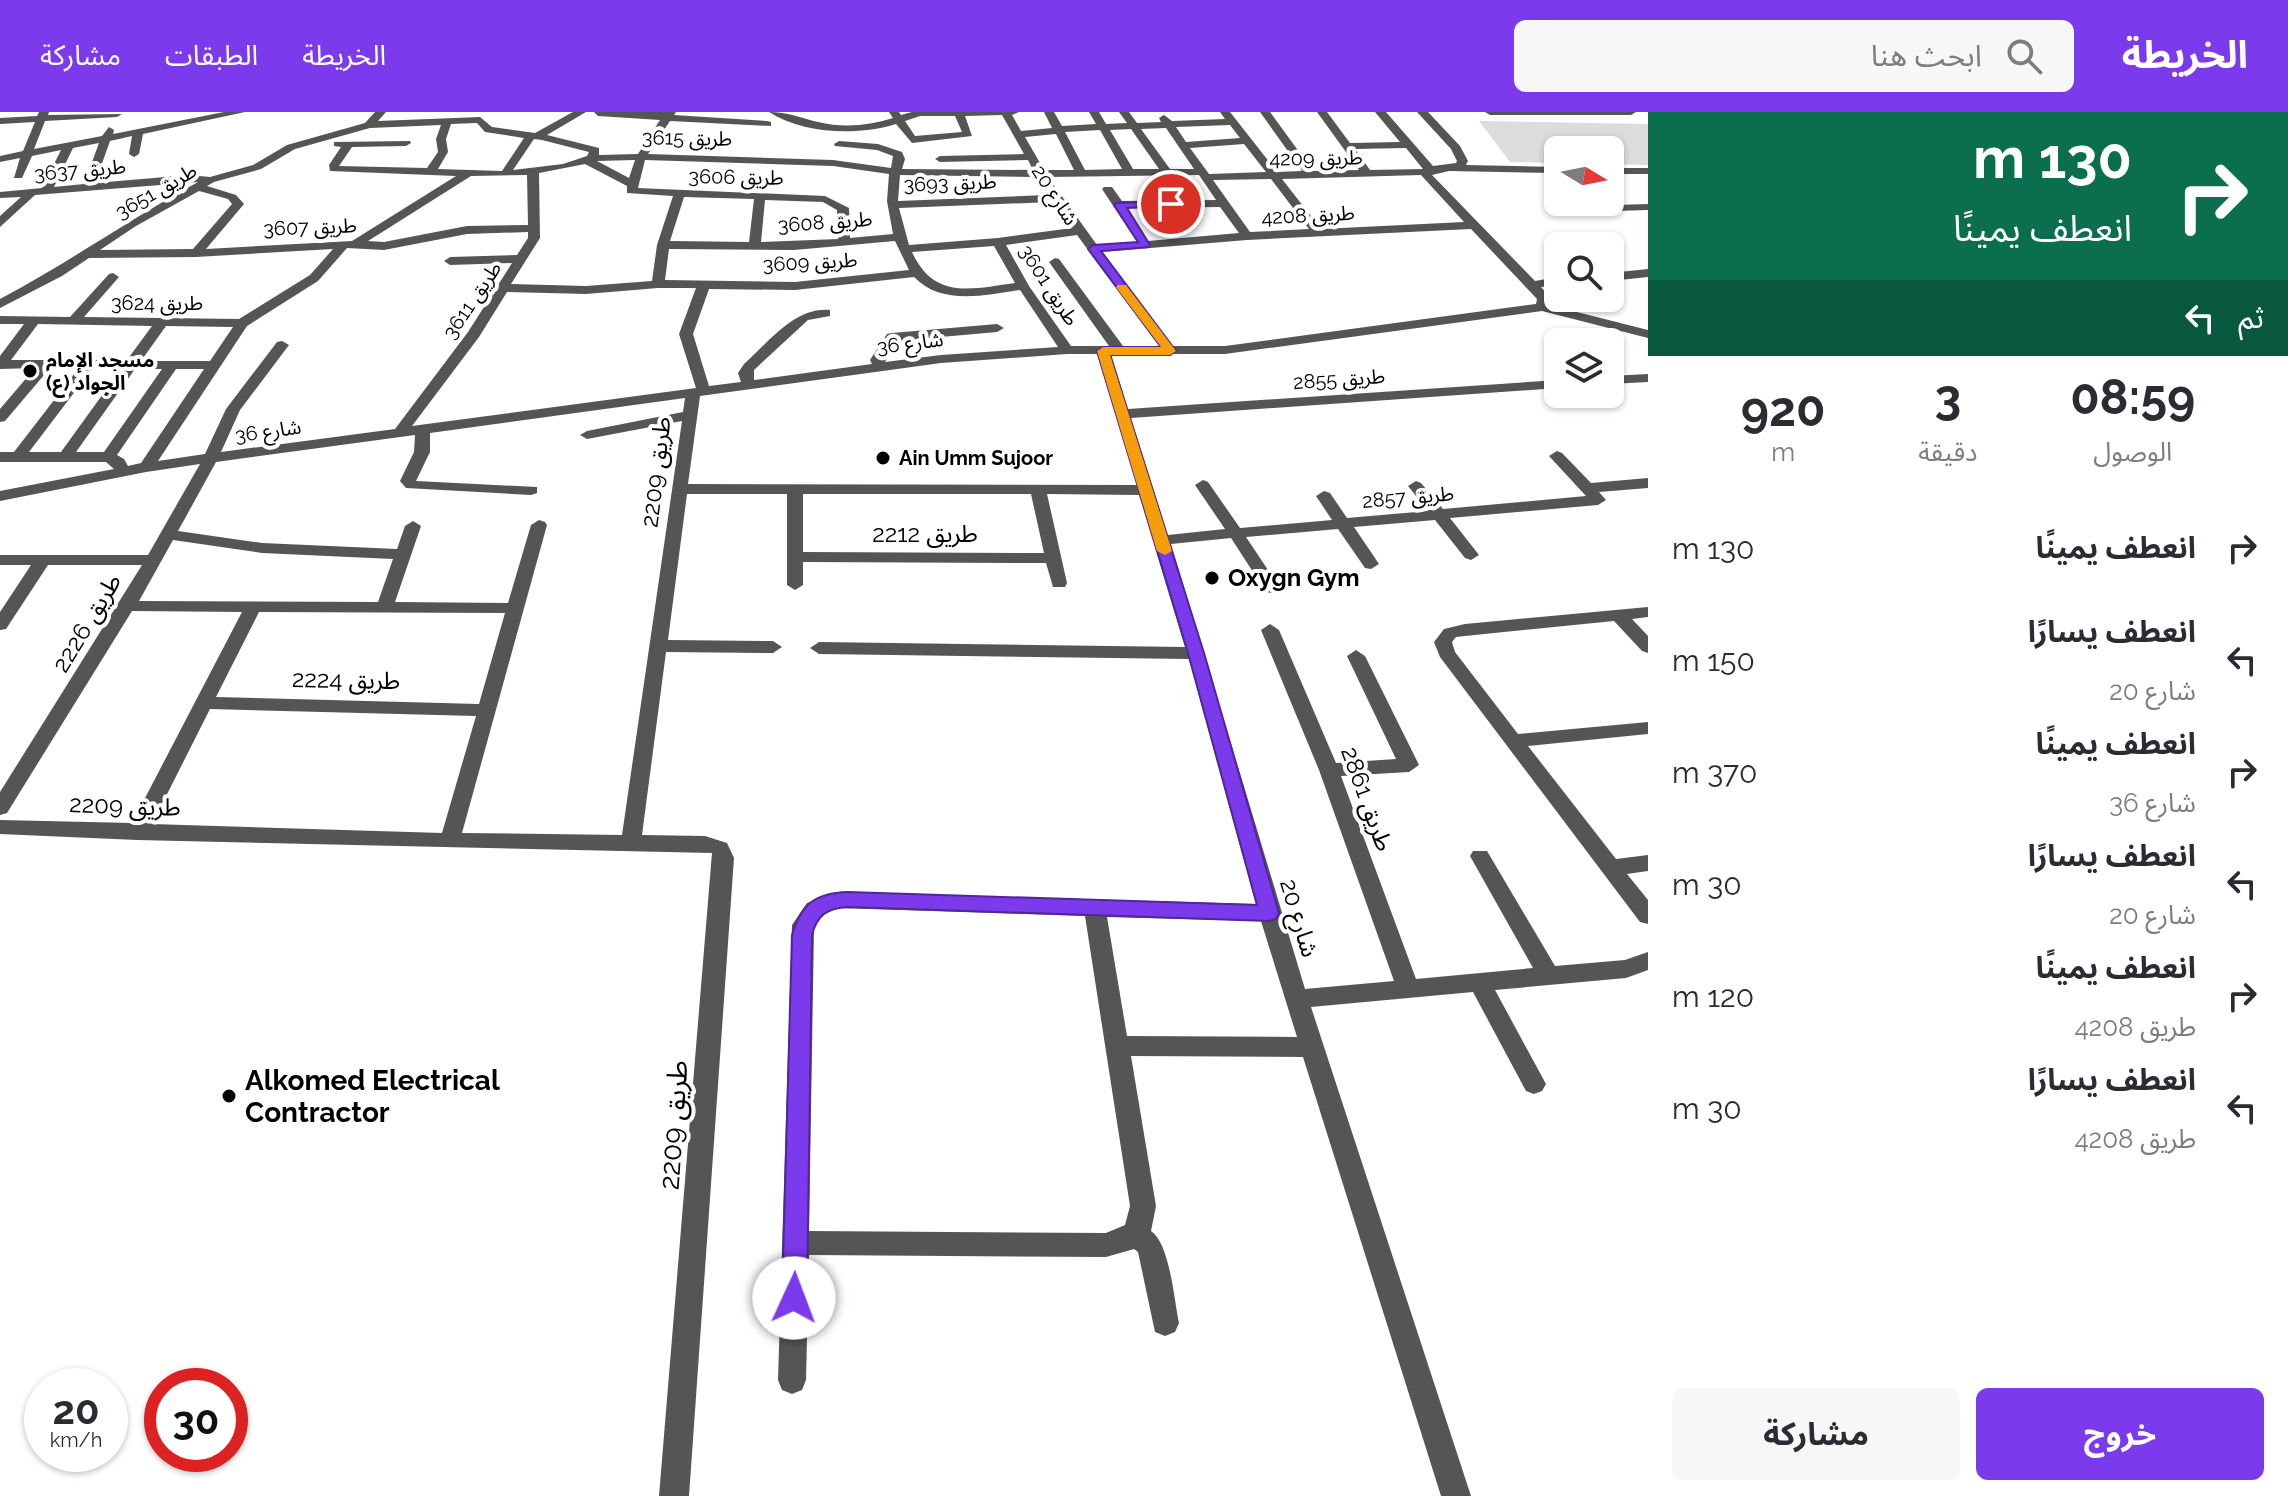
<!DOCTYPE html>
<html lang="ar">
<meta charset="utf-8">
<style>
body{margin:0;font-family:Raleway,"Noto Sans Arabic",sans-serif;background:#f7f7f7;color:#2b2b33;direction:rtl;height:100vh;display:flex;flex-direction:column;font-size:30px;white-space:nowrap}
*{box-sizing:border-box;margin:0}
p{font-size:26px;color:#7c7c81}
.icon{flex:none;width:44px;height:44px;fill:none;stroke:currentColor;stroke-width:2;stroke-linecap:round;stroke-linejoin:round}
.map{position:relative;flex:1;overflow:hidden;direction:ltr}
.sheet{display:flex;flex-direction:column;background:#fff;width:640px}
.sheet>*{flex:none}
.guide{background:#0b6e4f;color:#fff;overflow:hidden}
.needle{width:52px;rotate:100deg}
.fabs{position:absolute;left:1544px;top:24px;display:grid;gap:16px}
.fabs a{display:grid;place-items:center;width:80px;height:80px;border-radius:12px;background:#fff;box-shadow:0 2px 6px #0004;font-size:40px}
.speed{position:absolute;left:24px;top:1256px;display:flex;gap:16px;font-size:40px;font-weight:700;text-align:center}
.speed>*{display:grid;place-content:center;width:104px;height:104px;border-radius:50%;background:#fff;box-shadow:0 2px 6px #0004;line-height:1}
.speed small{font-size:20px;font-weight:400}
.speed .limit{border:12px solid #d22;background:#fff;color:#111}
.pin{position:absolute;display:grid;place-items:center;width:68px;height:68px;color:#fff;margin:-34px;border:4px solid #fff;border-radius:50%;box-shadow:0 2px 8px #0007}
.me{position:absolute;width:88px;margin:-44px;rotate:2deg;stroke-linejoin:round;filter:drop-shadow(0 0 6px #0008)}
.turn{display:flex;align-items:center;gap:28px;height:168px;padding:0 24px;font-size:36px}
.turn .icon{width:104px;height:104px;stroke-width:2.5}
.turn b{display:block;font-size:56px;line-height:68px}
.then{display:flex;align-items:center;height:76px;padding:0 24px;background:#0003;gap:16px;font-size:30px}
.eta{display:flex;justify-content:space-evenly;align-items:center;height:136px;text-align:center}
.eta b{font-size:48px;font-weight:700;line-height:56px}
.action{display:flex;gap:16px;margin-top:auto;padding:16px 24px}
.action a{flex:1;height:92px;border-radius:12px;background:#7c3aed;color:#fff;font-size:32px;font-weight:700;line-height:92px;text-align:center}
.action a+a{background:#f7f7f7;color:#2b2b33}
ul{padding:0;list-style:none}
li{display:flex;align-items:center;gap:24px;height:112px;padding:0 24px}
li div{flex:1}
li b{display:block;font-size:30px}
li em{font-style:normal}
header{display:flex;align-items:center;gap:48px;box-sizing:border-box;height:112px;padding:0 40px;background:#7c3aed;color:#fff}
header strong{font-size:38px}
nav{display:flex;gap:44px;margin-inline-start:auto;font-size:28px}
.search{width:560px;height:72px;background:#f7f7f7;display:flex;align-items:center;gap:20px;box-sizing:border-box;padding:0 28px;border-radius:12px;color:#7c7c81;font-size:30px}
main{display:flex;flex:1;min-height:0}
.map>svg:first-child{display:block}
.green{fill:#dcdcdc}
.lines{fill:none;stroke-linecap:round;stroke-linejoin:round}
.minor{fill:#555;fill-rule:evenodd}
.route{fill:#7c3aed;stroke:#51269a;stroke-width:2}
.slow{fill:#f59e0b}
.poi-dot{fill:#000;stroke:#fff;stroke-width:3}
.labels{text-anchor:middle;stroke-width:8;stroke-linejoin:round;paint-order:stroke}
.far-street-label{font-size:20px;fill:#000;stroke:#fff}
.far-poi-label{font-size:20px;font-weight:bold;fill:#000;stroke:#fff;text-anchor:start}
.street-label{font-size:24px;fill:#000;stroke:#fff}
.poi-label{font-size:24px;font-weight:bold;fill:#000;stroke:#fff;text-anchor:start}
.near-poi-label{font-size:28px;font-weight:bold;fill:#000;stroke:#fff;text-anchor:start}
.near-street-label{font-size:28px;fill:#000;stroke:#fff}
</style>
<header>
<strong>الخريطة</strong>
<div class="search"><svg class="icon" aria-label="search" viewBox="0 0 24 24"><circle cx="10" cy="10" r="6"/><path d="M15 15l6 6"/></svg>ابحث هنا</div>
<nav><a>الخريطة</a><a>الطبقات</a><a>مشاركة</a></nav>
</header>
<main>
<section class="sheet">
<div class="guide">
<div class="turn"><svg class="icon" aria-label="right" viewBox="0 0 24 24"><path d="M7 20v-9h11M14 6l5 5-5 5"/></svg><div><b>130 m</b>انعطف يمينًا</div></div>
<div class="then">ثم<svg class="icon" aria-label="left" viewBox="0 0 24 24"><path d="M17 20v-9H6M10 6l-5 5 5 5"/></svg></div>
</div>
<div class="eta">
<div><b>08:59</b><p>الوصول</p></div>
<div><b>3</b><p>دقيقة</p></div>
<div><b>920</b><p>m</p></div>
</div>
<ul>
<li><svg class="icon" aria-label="right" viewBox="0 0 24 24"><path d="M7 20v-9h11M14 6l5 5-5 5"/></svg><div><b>انعطف يمينًا</b></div><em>130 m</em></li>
<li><svg class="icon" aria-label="left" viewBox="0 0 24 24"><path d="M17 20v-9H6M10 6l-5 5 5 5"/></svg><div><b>انعطف يسارًا</b><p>شارع 20</p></div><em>150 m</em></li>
<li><svg class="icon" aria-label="right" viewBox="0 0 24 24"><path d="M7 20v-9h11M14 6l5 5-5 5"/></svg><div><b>انعطف يمينًا</b><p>شارع 36</p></div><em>370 m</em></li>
<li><svg class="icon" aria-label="left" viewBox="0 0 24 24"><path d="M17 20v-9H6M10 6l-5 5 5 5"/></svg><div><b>انعطف يسارًا</b><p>شارع 20</p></div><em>30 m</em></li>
<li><svg class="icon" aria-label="right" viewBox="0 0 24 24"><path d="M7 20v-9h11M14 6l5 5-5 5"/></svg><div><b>انعطف يمينًا</b><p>طريق 4208</p></div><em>120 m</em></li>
<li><svg class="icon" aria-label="left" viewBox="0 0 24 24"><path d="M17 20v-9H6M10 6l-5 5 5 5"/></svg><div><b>انعطف يسارًا</b><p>طريق 4208</p></div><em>30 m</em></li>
</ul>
<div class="action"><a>خروج</a><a>مشاركة</a></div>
</section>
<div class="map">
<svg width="1648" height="1384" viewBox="0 0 1648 1384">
<rect width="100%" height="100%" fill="#fff"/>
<!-- green -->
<path class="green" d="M1479,9L1648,12V53L1610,52V38H1558V51L1510,50Z"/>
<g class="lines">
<!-- minor -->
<g class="minor">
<path d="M39,0H49L48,3L122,2L117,5L45,9L34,37L102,24L109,15L114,18L113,22L224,0H245L143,22L139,42L134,45L129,42L132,24L110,29L95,71L189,63L210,65L253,53L287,33L365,11L375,0H386L378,9L480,5L492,15L535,21L573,0H586L547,23L599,36V43L638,42L660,8L598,4L594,0H676L674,3L767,9L771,10V14L670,9L648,42L833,48L891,56L893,44L877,38L835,34L834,32L839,29L878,32L902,40L905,47L902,57L1033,58L1028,48L940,50L935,47L940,44L1024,42L1002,3L965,4L972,24L912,31L896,12C857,24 804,22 769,0C787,0 801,6 818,10C843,16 868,14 893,6L889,0H899L901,3L912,0H1019L1012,3L1021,19L1052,16L1044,0H1054L1062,14L1096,12L1089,0H1099L1106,12L1127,11L1119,0H1129L1137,11L1161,10L1159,6L1164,3L1172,9L1225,7L1220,0H1230L1277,60L1302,59L1260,0H1270L1313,59L1359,58L1317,0H1327L1350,31L1400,30L1375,0H1386L1433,54L1456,51L1457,49L1451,37L1417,0H1428L1460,34L1468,49L1466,53L1558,55V61L1449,59L1432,63L1535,169L1558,165V173L1541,175L1550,186L1549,193L1648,218V226L1542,199L1225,242H1111L1128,297L1558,268V276L1131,306L1168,423L1225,417L1195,373L1203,368L1208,370L1240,416L1332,408L1316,384L1324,379L1330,381L1347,406L1428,399L1408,374L1416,369L1421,371L1443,397L1586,384L1549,344L1557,339L1562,341L1591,371L1648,366V376L1599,380L1606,388L1598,393L1450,406L1479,443L1471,448L1465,446L1435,408L1354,415L1379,452L1371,457L1365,456L1338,417L1246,425L1280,476L1272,481L1266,480L1231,426L1171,432L1305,877L1394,869L1319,658L1261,518L1270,512L1279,518L1336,651L1396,647L1347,544L1356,538L1365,544L1419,653L1409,660L1341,664L1416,867L1533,856L1470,744L1473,739H1487L1555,854L1625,848L1648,840V858L1626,866L1495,878L1546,972L1542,979L1534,982L1526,979L1473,880L1311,895L1471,1384H1441L1303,945L1131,944L1156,1094L1151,1119C1170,1132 1174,1188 1179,1211L1175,1220L1165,1224L1155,1220L1138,1140L1134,1137L1106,1145L809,1143L806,1268L802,1278L792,1282L782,1278L778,1268L792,813L807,791L836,780L1256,792L1189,547L819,542L810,536L819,530L1185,535L1139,383L1047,382L1067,471L1065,475H1053L1046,451L803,450V473L795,478L787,473V382H687L668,528L773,529L782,535L773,541L666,540L642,723L705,724L727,731L734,746L689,1384H659L712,741L137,728L0,722V708L132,711L242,500L132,499L7,701L0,703V680L142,453H48L6,517L0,518V500L31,453H0V443H148L200,352L146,360L0,389V379L114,357L106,350H0V340H14L78,257L50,256L5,309L0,310V297L35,256L0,257V244L24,212H0V204L70,205L109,162L113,161L119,165L84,205L239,207L310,163L333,137L196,145L89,146L62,164L0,196V187C68,151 130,107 198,70L35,83L0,115V104L21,85L0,86V80L42,76L61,38L32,44L22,66H14L20,46L0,50V44L23,39L35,10L0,12V6L37,4ZM920,4H955L962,20L915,24L905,9ZM477,11L485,20L524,26L502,59L438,57L448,40L446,27L451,12ZM441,13L436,27L438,40L427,56L339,54L352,35L406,34L411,31L410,29L334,30V34L341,35L329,53L330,59L456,64L352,129L206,137L244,92L236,83L207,74L214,70L261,57L295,37L370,16ZM1230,13L1240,26L1186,30L1176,15ZM1166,16L1194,57H1170L1141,17ZM1131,17L1159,57H1133L1110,18ZM1100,18L1122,57L1085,58L1065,20ZM1056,22L1074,58H1044L1025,25ZM534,27L542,28L589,40L587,44L563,52L513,58ZM99,31L84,72L54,75L73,36ZM1244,32L1266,60L1209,62L1190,36ZM1406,36L1423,57L1370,58L1355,37ZM635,48L629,66L597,49ZM645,48L833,54L889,62L887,89L893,122L850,126L849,96L825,84L638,76ZM585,52L627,74V81L673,84L657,133L652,169L586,174L511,172L540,126L539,61ZM527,63L528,113L467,114L384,130L368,129L471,64ZM900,63L1037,65L1048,83L898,89ZM1199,63L1216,88L1122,89L1112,75H1104L1102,77L1137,130L1097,133L1048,65ZM1421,63L1464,110L1321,117L1282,67ZM1271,67L1309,117L1250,120L1213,68ZM199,79L228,87L232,92L193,137L100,138L136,114ZM684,85L754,87L749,130L670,129ZM765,88L823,90L837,98L838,127L761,130ZM1052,90L1072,116L998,126L909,133L899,96ZM1220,95L1239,121L1148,129L1127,96ZM1471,117L1537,187L1536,192L1225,234H1173L1102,140L1247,128ZM528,120V126L517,143L450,145L444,149L450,153L512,151L468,220L395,317L221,340L240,298L289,233L282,229L277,230L226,297L205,342L158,349L247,214L318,169L347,136L384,138L467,122ZM1077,123L1159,234H1123L1059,147L1055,146L1049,150L1109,234H1071L1029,174L1006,133ZM895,129L909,158L795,170L665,168L669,137L794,138ZM994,134L1015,171C971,177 934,188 912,140ZM914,165C942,194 984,183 1020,178L1058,235L941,243L885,250L896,229L997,220L1004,216L997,212L892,221L887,222L870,248L872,252L754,268V258L808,208L830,204V198C795,194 768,231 744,252L738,261L741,270L709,274L693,222L709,177L795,178ZM658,176H696L679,222L696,276L412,314L479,225L507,180L586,182ZM38,212L152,214L127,248H11ZM166,214L233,215L210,249H141ZM1067,242H1097L1137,373L688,372L700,284L941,251ZM92,257H121L61,340H29ZM135,257H162L104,340H76ZM176,257H204L141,351L128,354L124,347L117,343ZM685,286L683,300L587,319L580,323L587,327L682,309L622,723L462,721L547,413L545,410L539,408L531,413L508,491L395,490L421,414L413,409L405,414L397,437L262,431L178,419L216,350L415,323L414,340L400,369L406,376L531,383L537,381V375L416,369L430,340V321ZM803,382H1031L1044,441L803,440ZM173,428L262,441L393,447L378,490L139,489ZM259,500L505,501L479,592L216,585ZM210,597L476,604L442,721L152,712ZM838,796L1085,804L1130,1094L1125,1113L1106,1121L809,1119L814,815L823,803ZM1107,805L1261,809L1297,925L1127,924Z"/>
<path d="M1485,0H1636L1631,3H1490Z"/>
<rect x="1610" y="56" width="38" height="6"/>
<path d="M1648,92V98L1614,99L1608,96L1614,93Z"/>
<path d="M1648,157V165L1610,169V161Z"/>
<path d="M1648,262V270L1610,272V264Z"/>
<path d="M1648,495V505L1632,507L1648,524V541L1642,539L1614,509L1465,524L1456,525L1452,530L1455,540L1518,622L1648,610V622L1528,634L1616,747L1648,743V759L1627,762L1648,788V812L1640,810L1440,545L1434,530L1444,517L1465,512Z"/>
</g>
</g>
<!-- route -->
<path class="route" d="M1171,89L1175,90V94L1127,96L1150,133L1149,135L1101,139L1176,239L1170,243H1110L1204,541L1279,801L1276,807L1269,809L848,795C827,796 817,803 812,823L807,1186L803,1194L794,1198L786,1194L782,1186L792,823C801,792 815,781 848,780L1257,793L1188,541L1097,239L1103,235H1161L1088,137L1093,133L1138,130L1114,93L1116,91Z"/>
<!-- slow -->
<path class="slow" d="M1118,173H1126L1176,239L1170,243H1110L1172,439L1165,443L1157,439L1097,239L1103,235H1161L1116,175Z"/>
<!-- markers -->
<g class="poi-dot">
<circle cx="30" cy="259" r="8"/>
<circle cx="883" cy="346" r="8"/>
<circle cx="1212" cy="466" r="8"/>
<circle cx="229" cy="984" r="8"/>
</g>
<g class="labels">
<!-- far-street labels -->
<g class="far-street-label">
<text transform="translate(687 26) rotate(1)" y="7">طريق 3615</text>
<text transform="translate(1316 46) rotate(-1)" y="7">طريق 4209</text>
<text transform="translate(80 58) rotate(-5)" y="7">طريق 3637</text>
<text transform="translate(736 65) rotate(1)" y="7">طريق 3606</text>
<text transform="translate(950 71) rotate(-2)" y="7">طريق 3693</text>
<text transform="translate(156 79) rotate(-30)" y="7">طريق 3651</text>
<text transform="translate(1055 83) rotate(57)" y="7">شارع 20</text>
<text transform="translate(1308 103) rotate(-3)" y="7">طريق 4208</text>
<text transform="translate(825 110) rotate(-4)" y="7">طريق 3608</text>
<text transform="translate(310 115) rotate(-2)" y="7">طريق 3607</text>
<text transform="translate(810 150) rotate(-3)" y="7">طريق 3609</text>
<text transform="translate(1049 173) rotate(57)" y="7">طريق 3601</text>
<text transform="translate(472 188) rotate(-56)" y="7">طريق 3611</text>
<text x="157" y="198">طريق 3624</text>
<text transform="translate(910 231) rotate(-7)" y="7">شارع 36</text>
<text transform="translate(1339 267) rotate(-4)" y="7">طريق 2855</text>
<text transform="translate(268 319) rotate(-8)" y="7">شارع 36</text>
<text transform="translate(1408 385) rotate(-5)" y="7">طريق 2857</text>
</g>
<!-- far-poi labels -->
<g class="far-poi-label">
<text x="46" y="255">مسجد الإمام<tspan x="46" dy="23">الجواد (ع)</tspan></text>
<text x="899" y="353">Ain Umm Sujoor</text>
</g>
<!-- street labels -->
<g class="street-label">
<text transform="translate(656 360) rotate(-83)" y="8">طريق 2209</text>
<text x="925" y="430">طريق 2212</text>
<text transform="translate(87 511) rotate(-59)" y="8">طريق 2226</text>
<text transform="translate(346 568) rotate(1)" y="8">طريق 2224</text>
<text transform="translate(1367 687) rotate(70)" y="8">طريق 2861</text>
<text transform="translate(125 694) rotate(2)" y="8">طريق 2209</text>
<text transform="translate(1299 806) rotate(73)" y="8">شارع 20</text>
</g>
<!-- poi labels -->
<g class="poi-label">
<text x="1228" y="474">Oxygn Gym</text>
</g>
<!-- near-poi labels -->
<g class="near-poi-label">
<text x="245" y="978">Alkomed Electrical<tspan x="245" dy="32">Contractor</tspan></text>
</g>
<!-- near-street labels -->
<g class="near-street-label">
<text transform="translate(673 1013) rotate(-86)" y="10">طريق 2209</text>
</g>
</g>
</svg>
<div class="fabs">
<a><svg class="needle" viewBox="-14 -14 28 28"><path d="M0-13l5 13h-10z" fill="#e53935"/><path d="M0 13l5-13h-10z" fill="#7c7c81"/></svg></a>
<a><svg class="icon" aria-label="search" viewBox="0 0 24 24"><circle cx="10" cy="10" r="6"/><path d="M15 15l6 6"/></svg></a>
<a><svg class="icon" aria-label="layers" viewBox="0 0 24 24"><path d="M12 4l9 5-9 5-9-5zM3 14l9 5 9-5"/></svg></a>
</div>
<div class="speed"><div>20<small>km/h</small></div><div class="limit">30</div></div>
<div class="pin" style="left:1171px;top:92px;background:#d93025"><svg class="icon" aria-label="arrive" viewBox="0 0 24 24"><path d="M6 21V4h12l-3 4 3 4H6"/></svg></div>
<svg class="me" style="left:794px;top:1186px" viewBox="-20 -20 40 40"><circle r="19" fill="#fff"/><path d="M0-13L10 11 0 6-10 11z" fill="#7c3aed"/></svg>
</div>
</main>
